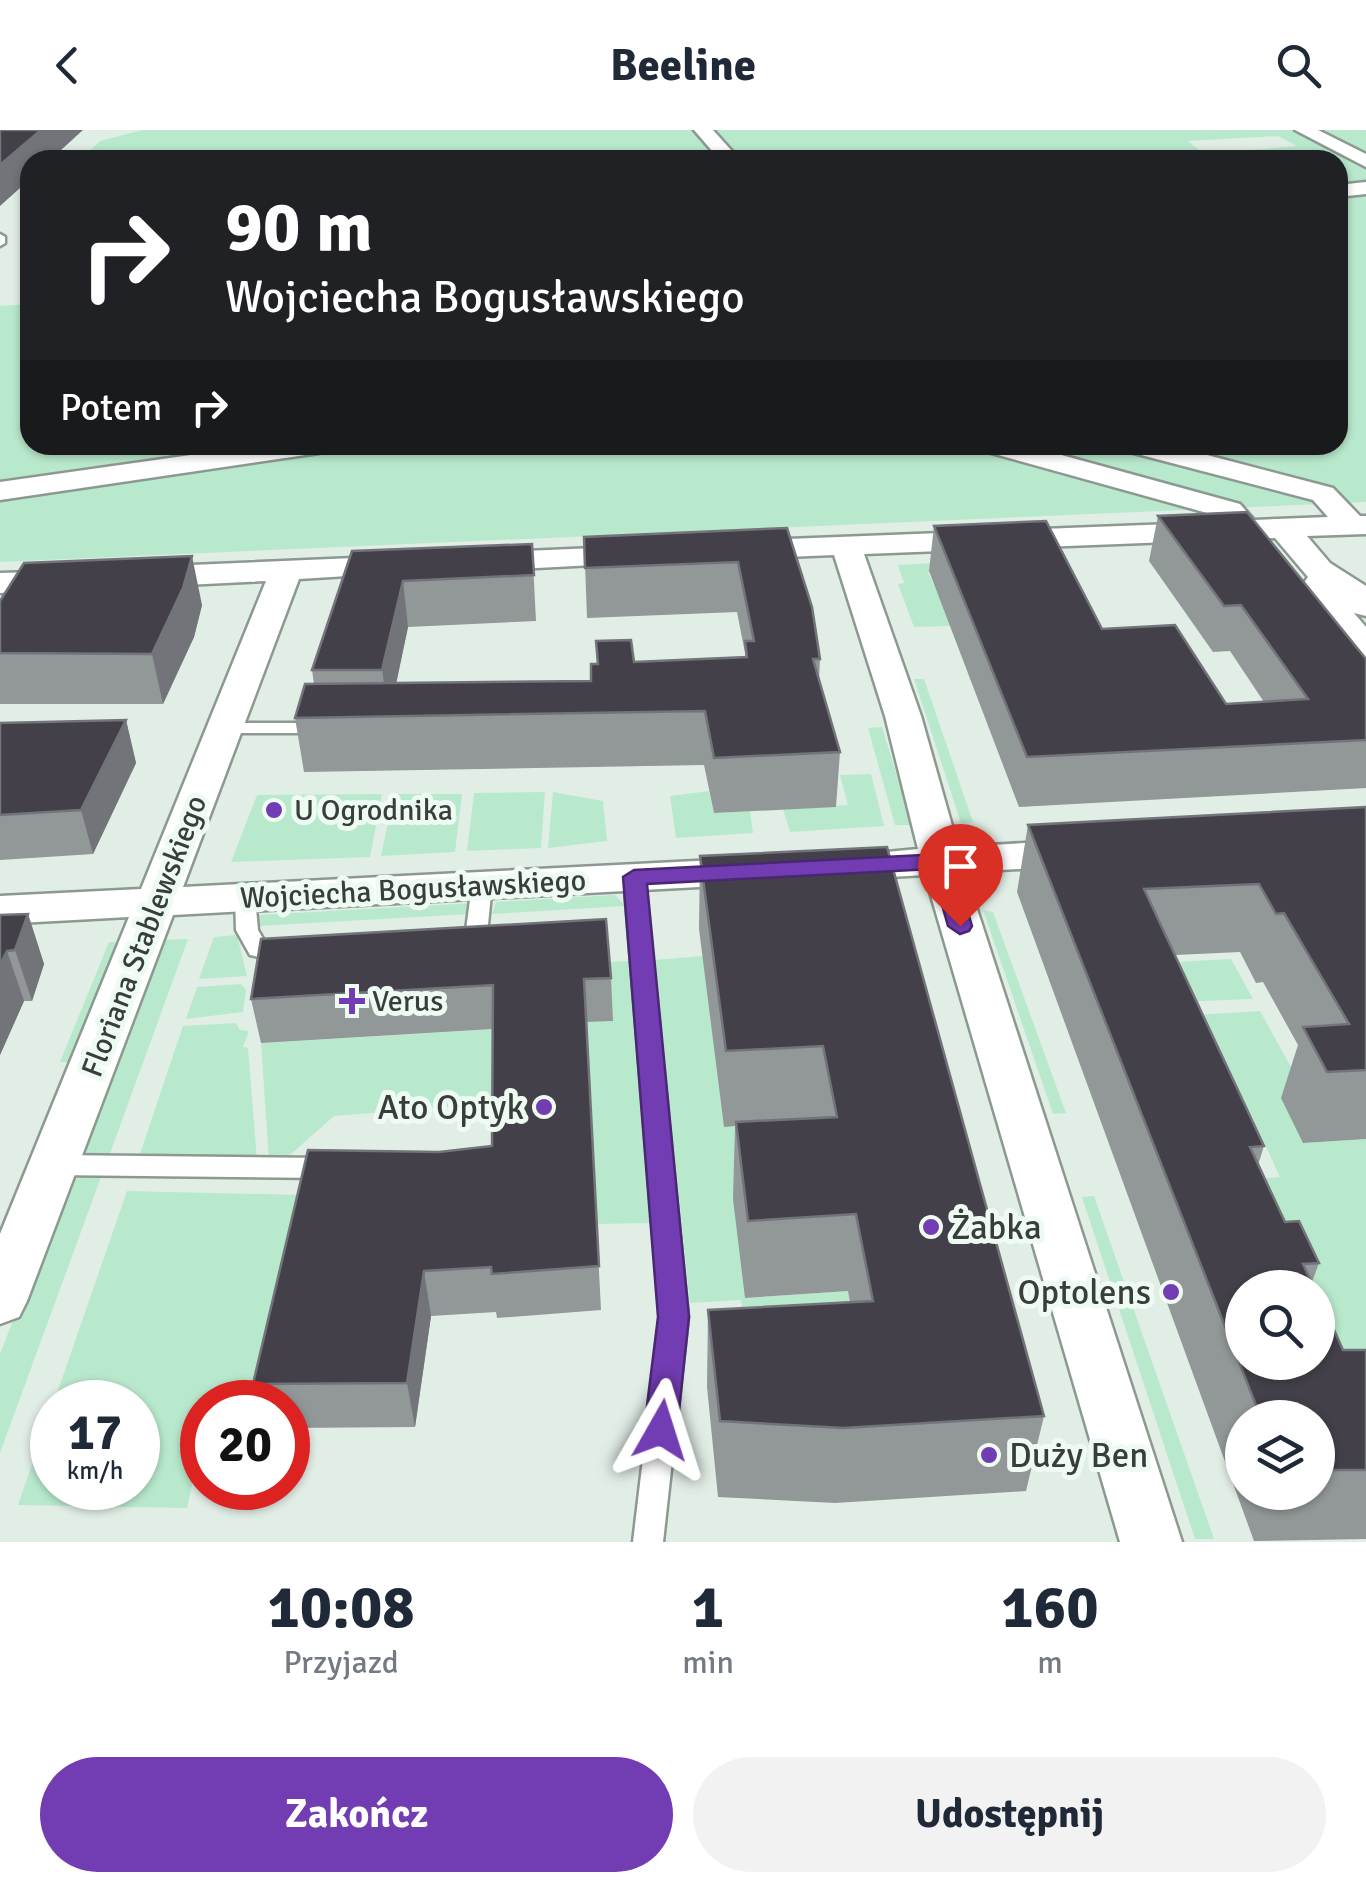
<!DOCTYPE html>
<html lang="pl">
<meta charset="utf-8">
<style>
body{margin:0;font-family:Signika,sans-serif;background:#f2f2f3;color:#1f2937;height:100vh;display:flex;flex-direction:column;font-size:38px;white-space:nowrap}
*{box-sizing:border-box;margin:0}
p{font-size:32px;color:#747a83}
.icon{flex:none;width:55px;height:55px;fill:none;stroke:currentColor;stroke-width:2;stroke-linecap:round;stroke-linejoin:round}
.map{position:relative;height:1412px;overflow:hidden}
.drawer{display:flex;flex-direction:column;background:#fff;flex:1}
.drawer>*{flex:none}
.guide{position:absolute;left:20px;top:20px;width:1328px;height:305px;border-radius:30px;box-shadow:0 2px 8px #0004;background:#202124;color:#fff;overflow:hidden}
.tools{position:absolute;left:1225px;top:1140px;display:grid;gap:20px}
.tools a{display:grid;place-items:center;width:110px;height:110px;border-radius:50%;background:#fff;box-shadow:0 2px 8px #0004;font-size:50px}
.speed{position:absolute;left:30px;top:1250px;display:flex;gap:20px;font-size:50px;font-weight:700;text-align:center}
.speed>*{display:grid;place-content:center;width:130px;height:130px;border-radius:50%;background:#fff;box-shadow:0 2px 8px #0004;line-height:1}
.speed small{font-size:25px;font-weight:400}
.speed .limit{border:15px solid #d22;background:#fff;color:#111}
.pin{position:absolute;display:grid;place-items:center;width:85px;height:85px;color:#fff;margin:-102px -42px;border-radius:50% 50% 50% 0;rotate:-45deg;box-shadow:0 0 10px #0007}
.pin .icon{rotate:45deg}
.me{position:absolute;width:110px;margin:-55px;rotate:6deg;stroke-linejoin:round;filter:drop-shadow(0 0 8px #0008)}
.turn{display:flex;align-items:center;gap:35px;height:210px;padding:0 40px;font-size:45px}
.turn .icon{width:130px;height:130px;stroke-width:2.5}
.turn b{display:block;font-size:70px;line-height:85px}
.then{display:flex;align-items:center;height:95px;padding:0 40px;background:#0003;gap:20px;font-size:38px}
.eta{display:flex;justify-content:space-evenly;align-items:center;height:170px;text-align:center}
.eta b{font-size:60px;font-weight:800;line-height:70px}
.button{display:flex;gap:20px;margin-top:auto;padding:20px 40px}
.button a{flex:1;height:115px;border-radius:60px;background:#723cb3;color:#fff;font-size:40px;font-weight:800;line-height:115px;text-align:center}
.button a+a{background:#f2f2f3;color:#1f2937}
header{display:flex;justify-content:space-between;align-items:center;height:130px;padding:0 40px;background:#fff;font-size:45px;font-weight:800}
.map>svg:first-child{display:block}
.green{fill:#b9e9cc;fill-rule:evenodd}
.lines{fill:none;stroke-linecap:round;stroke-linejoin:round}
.lane-casing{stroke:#8c9991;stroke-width:5}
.street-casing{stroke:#8c9991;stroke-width:5}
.lane{fill:#fff;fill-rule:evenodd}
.street{fill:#fff;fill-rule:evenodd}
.wall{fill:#929798;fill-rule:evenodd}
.shaded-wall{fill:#727479}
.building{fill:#43404a;stroke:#727479;stroke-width:2.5}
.route{fill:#723cb3;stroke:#4a2774;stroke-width:2.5}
.poi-dot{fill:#723cb3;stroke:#eefbf3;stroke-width:4}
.labels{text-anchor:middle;stroke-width:10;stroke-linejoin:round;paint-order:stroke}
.poi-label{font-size:30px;fill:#393e3b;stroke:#eefbf3;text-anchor:start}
.street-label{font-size:30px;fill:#393e3b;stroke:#eefbf3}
.near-poi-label{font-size:35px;fill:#393e3b;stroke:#eefbf3;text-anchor:end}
</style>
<header><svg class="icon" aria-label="back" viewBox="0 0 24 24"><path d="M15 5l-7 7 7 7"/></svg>Beeline<svg class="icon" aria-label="search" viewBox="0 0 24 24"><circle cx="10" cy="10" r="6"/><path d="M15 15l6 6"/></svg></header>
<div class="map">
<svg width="1366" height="1412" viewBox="0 0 1366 1412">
<rect width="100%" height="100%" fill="#e1eee6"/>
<!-- green -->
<g class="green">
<path d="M142,0H696L722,30H81L100,11Z"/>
<path d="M708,0H1366V372L0,432V176L30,174V315H1338V30H735ZM1278,6L1297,16L1204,24L1188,11Z"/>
<path d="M966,431L970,439L928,442L952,496L914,497L898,454L904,453L898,435Z"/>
<path d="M914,549H924L973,692L961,693Z"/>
<path d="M882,597L912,695H895L868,598Z"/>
<path d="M871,644L884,696L790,702L783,679L848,675L840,645Z"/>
<path d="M709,661L714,683L750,681L753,703L676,708L670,666Z"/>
<path d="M545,662L541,718L467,721L474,663Z"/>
<path d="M553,662L603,671L607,711L548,718Z"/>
<path d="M382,664L370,727L231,732L257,665Z"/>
<path d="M394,664H462L455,722L381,726Z"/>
<path d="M615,765L625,776L492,784L496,772Z"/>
<path d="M473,773L469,784L259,796L258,785Z"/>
<path d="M983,780L993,782L1066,983L1053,984Z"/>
<path d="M237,805L247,846L199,849L214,807Z"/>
<path d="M188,809L109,1026L78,1021L159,810Z"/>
<path d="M109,812H122L73,932H60Z"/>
<path d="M703,826L724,996L817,992L745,1168L848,1161L865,1247L750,1243L741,1170L690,1173L654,830Z"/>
<path d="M1231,829L1253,869L1176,872L1156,833Z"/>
<path d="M630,831L653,1093L596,1094L586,892L612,891L608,832Z"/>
<path d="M241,854L246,860L243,882L186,889L197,857Z"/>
<path d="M1260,881L1307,966L1303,1013L1366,1009V1291L1318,1288L1349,1278L1318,1200V1158L1306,1157L1255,1049L1280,1047L1249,980L1227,982L1180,886Z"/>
<path d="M236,893L240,900L249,901L243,917L248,918L257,1031L139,1027L183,896Z"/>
<path d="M497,899V973L334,986L291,1024L269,1031L261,913Z"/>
<path d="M83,1047H101L0,1323V1224L67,1052Z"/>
<path d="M127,1061L304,1065L256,1272H202V1309L187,1378L18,1375L52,1275V1358H138V1272H54Z"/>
<path d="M1094,1066L1214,1409H1195L1082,1067Z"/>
</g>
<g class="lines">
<!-- lane casing -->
<g class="lane-casing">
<g id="lane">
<path d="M0,104L5,107V113L0,116Z"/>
<path d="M225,593H323L332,598L323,603H219L216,599L219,595Z"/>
<path d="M634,740L644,747L688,1187L663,1412H633L660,1187L624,747Z"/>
<path d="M482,748L492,755L487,804L466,818H450L447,813L466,800L472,755Z"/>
<path d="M245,761L255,768L258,800L266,814L293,821L296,826L293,831L285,833L250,825L236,800L235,768Z"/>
<path d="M54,1025L326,1028L335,1031L339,1038L335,1045L326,1048L54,1045L45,1042L41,1035L45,1028Z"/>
</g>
</g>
<!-- street casing -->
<g class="street-casing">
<g id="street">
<path d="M694,0H713L740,30H720Z"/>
<path d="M1295,0H1318L1366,24V37Z"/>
<path d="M1366,52V64L1338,67V55Z"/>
<path d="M261,315H333L319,323L0,370V352Z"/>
<path d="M980,315H1025L1240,374L1254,390L1328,387L1313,370L1126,321L1122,315H1169L1333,358L1360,386H1366V404L1307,406L1330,433L1366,456V486L1354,483L1341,468L1366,497V529C1348,525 1305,473 1303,454L1308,447L1275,408L864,424L921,586L958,717L1074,710L1088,714L1094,723L1088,732L1074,736L965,742L1182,1412H1120L925,745L838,750L824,746L818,737L824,728L918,719L885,586L834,425L738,429L722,420L738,411L1223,392L1218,386L984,321Z"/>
<path d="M640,416L656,425L651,432L479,441L463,432L479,423Z"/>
<path d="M401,426L417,435L412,442L299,449L183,757L755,728L770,732L776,741L770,750L755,754L173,785L27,1171L19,1187L0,1194V1104L129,787L0,794V766L141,759L266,451L144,457L128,447L144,437Z"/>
<path d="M66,441L82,451L77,458L0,463V443Z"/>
</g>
</g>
<!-- lane -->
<use href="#lane" class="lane"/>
<!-- street -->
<use href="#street" class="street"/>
</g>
<!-- wall -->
<g class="wall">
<path d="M1158,386L1366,529V658L1019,677L929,441L934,396L1226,574L1264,572L1230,521L1213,522L1149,431Z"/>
<path d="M787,398L820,529L819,550L840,622L836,677L714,683L704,635L304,642L295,588L314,554L312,540L352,421L532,414L536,491L408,497L396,553L591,551L597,534L596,511L634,532L745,527V523L737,482L587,488L584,407Z"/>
<path d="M0,471L202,475L194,507L163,574H0Z"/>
<path d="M126,590L136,633L93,724L0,730V593Z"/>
<path d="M1366,677V1009L1303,1013L1281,968L1298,915L1263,852L1256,853L1240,822L1175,825L1264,1016L1258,1035L1285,1092L1319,1133L1312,1152L1343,1220H1366V1409L1254,1411L1017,762L1028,695ZM1242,1288H1318V1362H1242Z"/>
<path d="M887,717L1044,1286L1026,1361L835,1373L718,1367L707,1257L708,1180L850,1172L848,1161L745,1168L733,1069L735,996L724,997L699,799L700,726Z"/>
<path d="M28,784L44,834L32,871H24L0,925V785Z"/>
<path d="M611,848L613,891L586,892L601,1180L497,1188L496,1182L431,1186L415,1297L288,1298V1272H258L253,1254L439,1022L492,1016L493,899L261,913L251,869Z"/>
</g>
<!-- shaded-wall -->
<g class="shaded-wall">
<path d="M41,0H83L50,30H30V49L0,76V35Z"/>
<path d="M192,426L202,475L194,507L163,574L152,524Z"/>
<path d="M403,451L408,497L389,588L382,540Z"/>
<path d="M126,590L136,633L93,724L81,680Z"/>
<path d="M28,784L44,834L32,871L15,820Z"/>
<path d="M7,821L24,871L0,925V835Z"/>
<path d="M424,1141L431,1186L415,1297L407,1253Z"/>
</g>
<!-- building -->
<g class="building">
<path d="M0,0H41L0,35Z"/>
<path d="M1247,382L1366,529V610L1027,627L934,396L1046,391L1102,499L1175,495L1226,574L1308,569L1241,475L1224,476L1158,386Z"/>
<path d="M787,398L812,477L820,529H813L840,622L714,628L705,581L295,588L305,554L591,551V534H598L596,511L631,510L634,532L747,527L745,511H754L738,432L585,438L584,407Z"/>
<path d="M532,414L534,445L403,451L382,540H312L352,421Z"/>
<path d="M192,426L183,458L152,524L0,523V471L24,433Z"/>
<path d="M126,590L81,680L0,685V593Z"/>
<path d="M1366,677V940L1327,942L1303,897L1349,894L1284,783L1276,784L1259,754L1144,759L1264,1016L1250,1017L1285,1092L1299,1091L1319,1133L1303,1134L1314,1158H1242V1232H1318V1164L1343,1220H1366V1340H1318V1288H1261L1028,695Z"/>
<path d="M887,717L1044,1286L843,1298L720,1291L708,1180L873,1171L856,1084L748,1091L736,992L837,987L823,916L726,921L700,726Z"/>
<path d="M28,784L15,820L7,821L0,835V785Z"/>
<path d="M606,789L611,848L584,849L599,1136L492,1144L491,1137L424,1141L407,1253L253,1254L308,1020L439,1022L492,1016L493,855L251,869L261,809Z"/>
</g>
<!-- route -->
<path class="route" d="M942,724L953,731L972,796L969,801L960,804L948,796L932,739L647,754L689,1187L677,1300L673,1310L661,1314L649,1310L644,1300L658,1187L623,747L634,740Z"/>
<!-- markers -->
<g class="poi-dot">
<circle cx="274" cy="680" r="10"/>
<path d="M347 856h10v10h10v10h-10v10h-10v-10h-10v-10h10z"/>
<circle cx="544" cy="977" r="10"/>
<circle cx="931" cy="1097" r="10"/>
<circle cx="1171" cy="1162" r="10"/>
<circle cx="989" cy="1325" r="10"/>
</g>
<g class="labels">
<!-- poi labels -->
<g class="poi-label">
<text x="294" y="690">U Ogrodnika</text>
<text x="372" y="881">Verus</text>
</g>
<!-- street labels -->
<g class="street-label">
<text transform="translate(413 759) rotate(-3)" y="10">Wojciecha Bogusławskiego</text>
<text transform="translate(144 806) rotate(-69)" y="10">Floriana Stablewskiego</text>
</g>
<!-- near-poi labels -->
<g class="near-poi-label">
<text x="524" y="989">Ato Optyk</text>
<text x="951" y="1109" text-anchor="start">Żabka</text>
<text x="1151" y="1174">Optolens</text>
<text x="1009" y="1337" text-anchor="start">Duży Ben</text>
</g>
</g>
</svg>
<div class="tools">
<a><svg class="icon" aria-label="search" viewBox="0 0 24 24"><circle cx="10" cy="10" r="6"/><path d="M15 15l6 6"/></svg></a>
<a><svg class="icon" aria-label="layers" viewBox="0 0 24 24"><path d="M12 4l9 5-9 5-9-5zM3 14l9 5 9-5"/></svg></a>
</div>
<div class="speed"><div>17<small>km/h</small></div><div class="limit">20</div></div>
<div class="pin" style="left:960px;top:796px;background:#d93025"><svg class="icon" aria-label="arrive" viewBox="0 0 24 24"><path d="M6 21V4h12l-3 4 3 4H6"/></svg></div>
<svg class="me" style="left:661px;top:1300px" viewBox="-20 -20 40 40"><path d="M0-17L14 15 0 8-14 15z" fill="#723cb3" stroke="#fff" stroke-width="4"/></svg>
<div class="guide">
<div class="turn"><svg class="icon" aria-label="right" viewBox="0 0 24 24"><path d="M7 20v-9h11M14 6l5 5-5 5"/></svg><div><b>90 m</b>Wojciecha Bogusławskiego</div></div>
<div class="then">Potem<svg class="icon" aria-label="right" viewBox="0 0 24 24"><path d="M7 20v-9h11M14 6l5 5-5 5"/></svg></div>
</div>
</div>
<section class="drawer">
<div class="eta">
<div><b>10:08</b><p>Przyjazd</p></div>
<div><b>1</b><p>min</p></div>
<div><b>160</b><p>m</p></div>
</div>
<div class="button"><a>Zakończ</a><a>Udostępnij</a></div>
</section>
